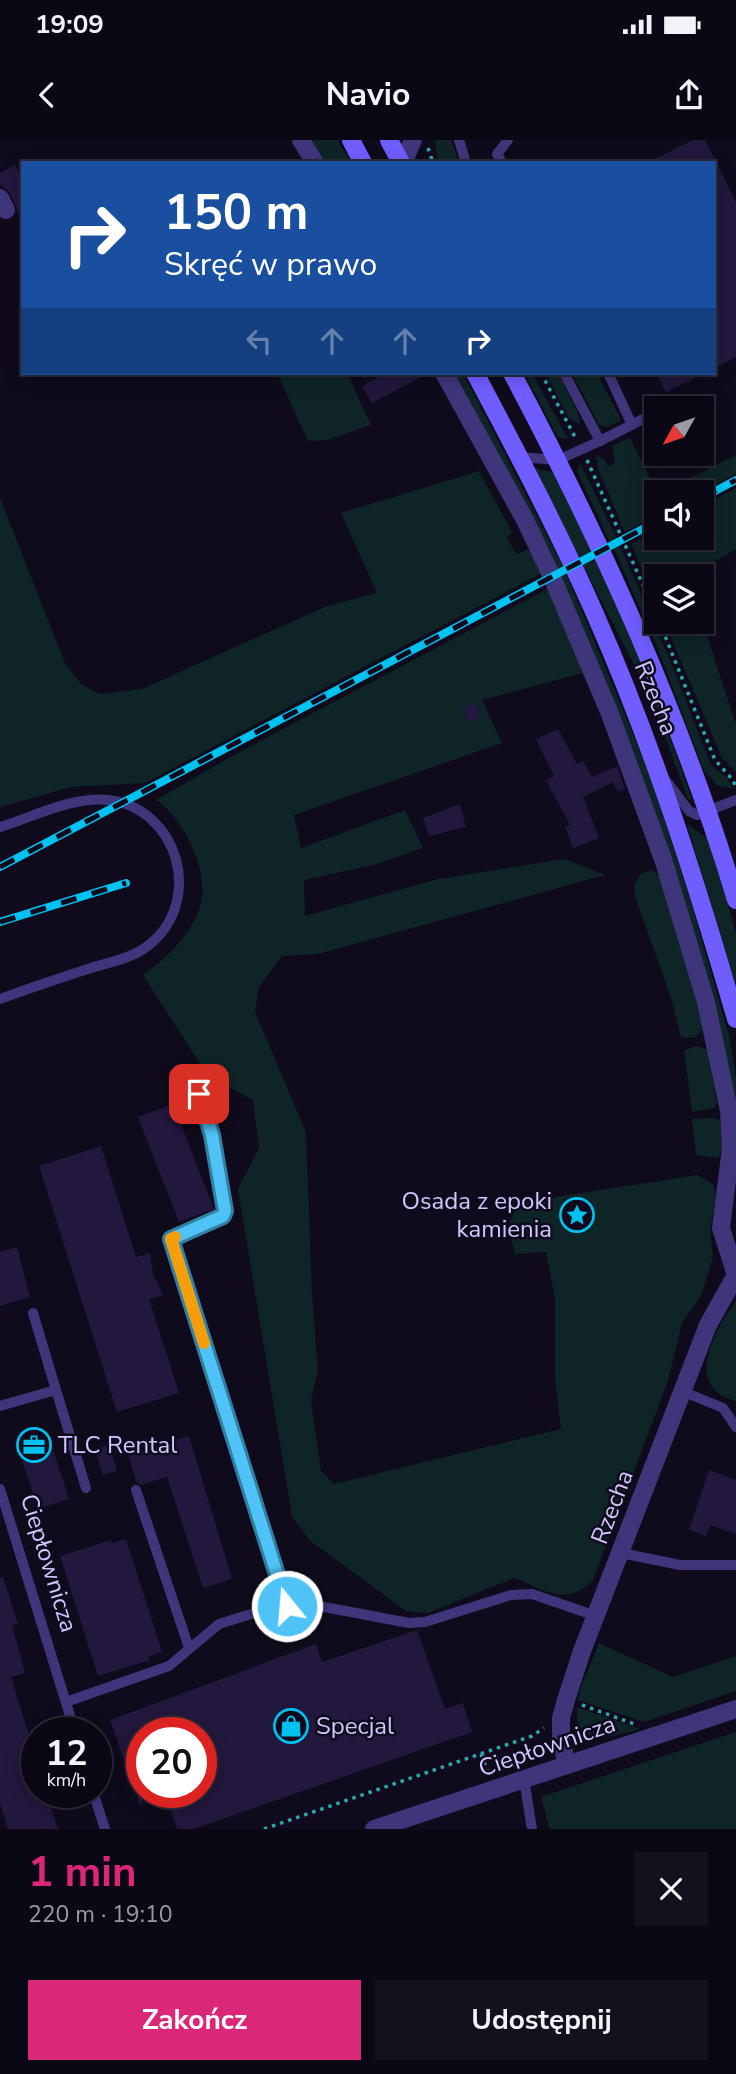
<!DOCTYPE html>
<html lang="pl">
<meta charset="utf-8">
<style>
body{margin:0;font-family:"Nunito Sans",sans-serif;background:#14111e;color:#f1f3f6;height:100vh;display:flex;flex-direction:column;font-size:26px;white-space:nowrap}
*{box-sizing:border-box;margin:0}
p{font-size:23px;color:#9a9aa0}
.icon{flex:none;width:38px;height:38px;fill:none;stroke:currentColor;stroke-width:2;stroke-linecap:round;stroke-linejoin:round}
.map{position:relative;height:1689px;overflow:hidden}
.details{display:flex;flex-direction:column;background:#0b0815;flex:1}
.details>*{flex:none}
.hud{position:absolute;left:21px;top:21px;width:695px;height:214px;border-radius:0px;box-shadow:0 4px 18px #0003,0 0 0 2px #2b2934;background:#1a4fa0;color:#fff;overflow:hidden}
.needle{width:46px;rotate:230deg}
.fabs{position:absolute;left:644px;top:256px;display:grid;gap:14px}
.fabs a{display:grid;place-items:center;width:70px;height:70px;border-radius:0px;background:#0b0815;box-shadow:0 4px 18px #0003,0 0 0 2px #2b2934;font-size:35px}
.speed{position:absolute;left:21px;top:1577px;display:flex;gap:14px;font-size:35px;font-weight:700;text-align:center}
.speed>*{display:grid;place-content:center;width:91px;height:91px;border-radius:50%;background:#0b0815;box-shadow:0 4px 18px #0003,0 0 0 2px #2b2934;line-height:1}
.speed small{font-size:18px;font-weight:400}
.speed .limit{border:10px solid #d22;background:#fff;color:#111}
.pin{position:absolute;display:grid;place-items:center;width:60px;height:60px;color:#fff;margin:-30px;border-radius:14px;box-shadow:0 4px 10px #0006}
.me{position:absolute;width:77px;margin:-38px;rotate:343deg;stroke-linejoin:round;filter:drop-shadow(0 0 5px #0008)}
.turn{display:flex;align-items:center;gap:24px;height:147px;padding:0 28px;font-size:32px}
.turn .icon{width:91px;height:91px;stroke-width:2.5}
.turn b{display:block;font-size:49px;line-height:60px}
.lanes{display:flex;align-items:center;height:66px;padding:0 28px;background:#0003;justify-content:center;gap:35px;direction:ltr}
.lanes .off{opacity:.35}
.round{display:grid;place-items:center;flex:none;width:74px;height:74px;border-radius:0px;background:#14111e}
.overview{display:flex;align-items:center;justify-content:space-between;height:119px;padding:0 28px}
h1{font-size:42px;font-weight:700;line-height:52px;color:#db2777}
.action{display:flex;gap:14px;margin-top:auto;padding:14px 28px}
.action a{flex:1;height:80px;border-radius:0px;background:#db2777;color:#fff;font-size:28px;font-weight:700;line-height:80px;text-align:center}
.action a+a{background:#14111e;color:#f1f3f6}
.status{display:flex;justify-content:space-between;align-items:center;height:49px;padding:0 35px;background:#0b0815;direction:ltr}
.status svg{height:19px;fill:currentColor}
header{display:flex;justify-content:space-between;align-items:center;height:91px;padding:0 28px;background:#0b0815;font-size:32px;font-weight:700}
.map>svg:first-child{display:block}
.green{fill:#0e2426}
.building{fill:#22173d}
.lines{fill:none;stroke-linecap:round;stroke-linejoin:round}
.path{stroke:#2ca8ad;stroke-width:3.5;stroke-dasharray:3.5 5;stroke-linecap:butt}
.lane{stroke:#3f357b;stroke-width:10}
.street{stroke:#3f357b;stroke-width:18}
.secondary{stroke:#705dff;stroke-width:18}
.rail-casing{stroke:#00c2f1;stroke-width:8}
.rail{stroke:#0f0b1c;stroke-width:5;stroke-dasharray:16;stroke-linecap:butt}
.route-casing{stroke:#337fa1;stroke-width:18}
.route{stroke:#4fc3f7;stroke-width:12}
.slow{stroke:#f59e0b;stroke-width:12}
.labels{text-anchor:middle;stroke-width:5;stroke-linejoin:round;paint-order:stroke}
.street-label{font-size:24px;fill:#d1c6ff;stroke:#0f0b1c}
.poi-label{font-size:24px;fill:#d1c6ff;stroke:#0f0b1c;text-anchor:start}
</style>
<div class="status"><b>19:09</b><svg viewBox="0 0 49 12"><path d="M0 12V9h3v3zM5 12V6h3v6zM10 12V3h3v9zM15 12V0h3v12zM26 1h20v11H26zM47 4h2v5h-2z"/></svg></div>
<header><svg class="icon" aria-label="back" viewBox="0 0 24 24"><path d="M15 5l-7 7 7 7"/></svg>Navio<svg class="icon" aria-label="share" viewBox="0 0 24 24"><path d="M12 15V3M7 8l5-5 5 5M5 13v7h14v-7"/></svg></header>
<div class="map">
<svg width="736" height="1689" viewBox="0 0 736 1689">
<rect width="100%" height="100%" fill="#0f0b1c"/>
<!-- green -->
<g class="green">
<path d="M313,0H337L352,23H324L317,13Z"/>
<path d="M435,0H451L459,23H438Z"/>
<path d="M277,233H347L371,285L327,300L308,301Z"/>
<path d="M451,233H463L564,428L556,432Z"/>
<path d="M524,233H532L568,299L558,297Z"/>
<path d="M545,233H558L577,270L581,285L569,278Z"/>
<path d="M572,233H597L621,280L607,287L599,285Z"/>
<path d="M630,298L657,352L656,375L625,392L599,331L596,316L604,319L608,327L615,322L612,306Z"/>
<path d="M736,315V334L701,352H663Z"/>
<path d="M580,323L617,399L610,402L577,331Z"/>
<path d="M535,328L554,333L593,413L580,419Z"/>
<path d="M479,331L512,392L507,398L516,414L528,409L542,433L145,643L71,647L0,667V358L65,523L81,544L99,554L142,549L327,466L377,453L341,373Z"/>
<path d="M736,348V409L690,436H656V463L631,404L656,391V397H702V366Z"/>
<path d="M620,406L670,520L711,625L727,638L733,648L718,646L704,631L658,509L614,409Z"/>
<path d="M595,417L653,550L692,660L688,659L650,556L583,425Z"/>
<path d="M566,433L650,635L691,762L729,896L736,937V983L670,718L636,620L559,437Z"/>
<path d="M549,448L583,533L482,560L502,603L294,675L301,708L405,670L423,708L377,724L304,740L305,776L438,739L565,719L605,735L318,814L282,816L259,847L255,872L306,992L312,1154L318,1230L311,1260L321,1331L334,1344L561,1289L555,1237V1159L546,1112L515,1114L508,1087L518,1063L697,1035L713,1044L716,1054L710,1091L713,1117L701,1156L682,1183L668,1241L593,1440C564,1468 547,1450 514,1438L428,1473L406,1471L309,1400L292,1376L238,1049L259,1008L253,960L208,936L143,835C166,818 189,797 199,770C212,735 185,679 156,660L232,616Z"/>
<path d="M664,481H702L736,584V632L722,618Z"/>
<path d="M687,684L707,698L731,775L736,793V845Z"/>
<path d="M652,730L662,739L702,874L703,889L696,897L681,898L672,861L636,759L634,747L640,734Z"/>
<path d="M698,906L708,910L717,964L713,968L692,972L684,910Z"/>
<path d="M711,978L720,980L723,1008L718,1018L696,1015L692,979Z"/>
<path d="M736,1161V1261C682,1248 715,1189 736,1161Z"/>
<path d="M599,1503L673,1537L736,1516V1551L644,1582L578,1560L580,1550Z"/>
<path d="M577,1567L640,1589C617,1595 573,1611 577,1567Z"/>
<path d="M736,1592V1689H550L541,1657Z"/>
</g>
<!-- building -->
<g class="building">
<path d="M693,0H705L736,62V217L714,228V23H647Z"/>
<path d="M15,25L23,40V84L10,53L0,44V33Z"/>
<path d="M385,233H428L372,263L362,246Z"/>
<path d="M656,233H705L666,252Z"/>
<path d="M475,562L482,577L469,583L462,568Z"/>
<path d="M558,589L577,624L583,621L592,637L617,626L625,649L618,652L613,642L583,657L599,698L573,708L565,687L570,685L546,640L554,636L536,599Z"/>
<path d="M460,664L466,687L429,696L423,678Z"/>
<path d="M173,964L214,1069L179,1082L138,977Z"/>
<path d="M101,1006L136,1117L150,1113L153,1134L163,1155L149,1159L179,1253L117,1272L39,1026Z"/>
<path d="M17,1107L30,1157L0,1166V1112Z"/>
<path d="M47,1291L69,1359L38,1369L16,1301Z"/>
<path d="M189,1296L232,1439L203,1448L167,1337L141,1345L137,1343L128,1315Z"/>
<path d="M109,1305L117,1331L103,1335L95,1309Z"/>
<path d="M709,1330L736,1340V1394L710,1385L706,1396L689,1390Z"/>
<path d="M126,1399L162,1512L148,1517L150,1520L98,1536L60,1416L111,1400L112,1403Z"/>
<path d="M3,1437L18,1484L12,1485L25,1533L11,1537L37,1621V1652H46L58,1689H8L0,1664V1438Z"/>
<path d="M417,1490L445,1569L463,1563L472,1592L194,1689H177L164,1652H201V1592H142V1665H140L110,1580L316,1504L322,1522Z"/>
</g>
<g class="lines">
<!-- path -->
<g class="path">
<path d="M428,8L433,23"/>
<path d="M541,233L575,297"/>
<path d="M587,320L656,474"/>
<path d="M659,481L715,620L733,640L736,648"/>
<path d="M582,1565L637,1585"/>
<path d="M481,1614L489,1635"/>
<path d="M264,1689L532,1596L544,1588"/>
</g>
<!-- lane -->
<g class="lane">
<path d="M459,0L466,23"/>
<path d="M502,23L497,14L508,0"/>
<path d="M608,233L632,285"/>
<path d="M600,301L653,274"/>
<path d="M520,317L558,320L600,301L564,233"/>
<path d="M667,642L689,671L697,675L736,660"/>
<path d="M0,687C33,677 73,656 108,660C178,668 205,760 149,805C133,818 110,822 91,828C60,838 30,848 0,859"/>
<path d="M199,954L212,995L225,1071L224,1076L171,1099L287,1466"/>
<path d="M56,1250L86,1348"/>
<path d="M682,1251L723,1268L736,1287"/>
<path d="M0,1266L56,1250L33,1173"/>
<path d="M0,1349L75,1592"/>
<path d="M136,1350L189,1508"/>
<path d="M621,1413L680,1425H736"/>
<path d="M66,1562L169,1526L219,1484L267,1469L293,1465L319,1466L409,1483L425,1482L511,1455L532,1454L596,1476"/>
<path d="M524,1639L532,1689"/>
<path d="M93,1652L105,1689"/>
</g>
<!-- street -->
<g class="street">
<path d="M301,0L315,23"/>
<path d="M403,23L413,0"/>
<path d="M0,58L6,70"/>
<path d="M444,233L525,380L552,437L610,574L664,722L706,862L729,971L731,1008L721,1088L736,1135"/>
<path d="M567,1625L561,1600V1578L566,1560L582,1511L708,1185L736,1135"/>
<path d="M374,1689L736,1569"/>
</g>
<!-- secondary -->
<g class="secondary">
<path d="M351,0L363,23"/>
<path d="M389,0L401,23"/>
<path d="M475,233C517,312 559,392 595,474C653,605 696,741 736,879"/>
<path d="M512,233C602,403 681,576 736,760"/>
</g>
<!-- rail casing -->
<g class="rail-casing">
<g id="rail">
<path d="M702,358L736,340"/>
<path d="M0,727L656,382"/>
<path d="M0,782L126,743"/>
</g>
</g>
<!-- rail -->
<use href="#rail" class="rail"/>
</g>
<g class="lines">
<!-- route casing -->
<g class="route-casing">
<path id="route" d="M199,954L212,995L225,1071L223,1076L171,1099L287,1466"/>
</g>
<!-- route -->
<use href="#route" class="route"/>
<!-- slow -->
<path class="slow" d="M175,1097L171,1099L204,1203"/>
</g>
<!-- icons -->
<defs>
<g id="sight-ring" transform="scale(1.75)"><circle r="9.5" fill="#0f0b1c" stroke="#00c2f1" stroke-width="1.5"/><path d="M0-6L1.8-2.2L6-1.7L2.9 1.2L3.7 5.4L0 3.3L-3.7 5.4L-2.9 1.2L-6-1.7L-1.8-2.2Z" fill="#00c2f1"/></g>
<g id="office-ring" transform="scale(1.75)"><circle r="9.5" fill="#0f0b1c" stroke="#00c2f1" stroke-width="1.5"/><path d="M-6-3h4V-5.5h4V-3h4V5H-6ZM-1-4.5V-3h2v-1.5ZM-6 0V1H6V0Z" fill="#00c2f1"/></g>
<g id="shop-ring" transform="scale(1.75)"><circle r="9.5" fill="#0f0b1c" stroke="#00c2f1" stroke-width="1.5"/><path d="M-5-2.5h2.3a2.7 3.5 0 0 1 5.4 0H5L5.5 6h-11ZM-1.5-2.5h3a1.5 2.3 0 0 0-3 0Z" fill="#00c2f1"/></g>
</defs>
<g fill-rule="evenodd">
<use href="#sight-ring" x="577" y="1075"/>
<use href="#office-ring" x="34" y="1305"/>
<use href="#shop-ring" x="291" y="1586"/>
</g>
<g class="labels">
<!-- street labels -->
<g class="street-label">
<text transform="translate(656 558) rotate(68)" y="8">Rzecha</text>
<text transform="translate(612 1367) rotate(-69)" y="8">Rzecha</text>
<text transform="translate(49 1423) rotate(73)" y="8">Ciepłownicza</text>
<text transform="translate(547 1606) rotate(-19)" y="8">Ciepłownicza</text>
</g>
<!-- poi labels -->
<g class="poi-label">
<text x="552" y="1069" text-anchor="end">Osada z epoki<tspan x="552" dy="28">kamienia</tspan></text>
<text x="58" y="1313">TLC Rental</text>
<text x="316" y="1594">Specjal</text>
</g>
</g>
</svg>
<div class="fabs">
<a><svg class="needle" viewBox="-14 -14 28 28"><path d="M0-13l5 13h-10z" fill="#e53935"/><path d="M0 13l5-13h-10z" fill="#9a9aa0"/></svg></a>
<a><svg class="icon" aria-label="sound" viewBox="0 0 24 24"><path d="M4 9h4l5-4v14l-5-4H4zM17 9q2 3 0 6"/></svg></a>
<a><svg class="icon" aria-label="layers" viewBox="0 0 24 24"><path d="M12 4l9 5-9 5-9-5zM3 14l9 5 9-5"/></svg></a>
</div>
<div class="speed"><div>12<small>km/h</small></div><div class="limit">20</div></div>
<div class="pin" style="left:199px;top:954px;background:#d93025"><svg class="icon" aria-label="arrive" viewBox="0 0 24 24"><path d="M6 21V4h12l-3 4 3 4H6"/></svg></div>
<svg class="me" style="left:287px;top:1466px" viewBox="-20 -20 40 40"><circle r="17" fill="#4fc3f7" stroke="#fff" stroke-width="3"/><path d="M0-11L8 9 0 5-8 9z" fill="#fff"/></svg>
<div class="hud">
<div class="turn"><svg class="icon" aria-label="right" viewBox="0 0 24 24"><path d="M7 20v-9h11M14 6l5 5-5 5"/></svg><div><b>150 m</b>Skręć w prawo</div></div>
<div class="lanes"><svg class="icon off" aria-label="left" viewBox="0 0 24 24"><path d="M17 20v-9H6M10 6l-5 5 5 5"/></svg><svg class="icon off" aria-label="ahead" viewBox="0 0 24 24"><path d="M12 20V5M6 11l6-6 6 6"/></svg><svg class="icon off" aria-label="ahead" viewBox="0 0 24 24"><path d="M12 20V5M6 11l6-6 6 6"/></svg><svg class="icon" aria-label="right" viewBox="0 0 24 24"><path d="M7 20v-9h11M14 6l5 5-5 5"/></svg></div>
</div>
</div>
<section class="details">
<div class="overview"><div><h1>1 min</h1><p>220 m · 19:10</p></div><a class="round"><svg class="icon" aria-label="close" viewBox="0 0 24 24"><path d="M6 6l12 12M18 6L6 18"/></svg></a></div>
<div class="action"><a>Zakończ</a><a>Udostępnij</a></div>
</section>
